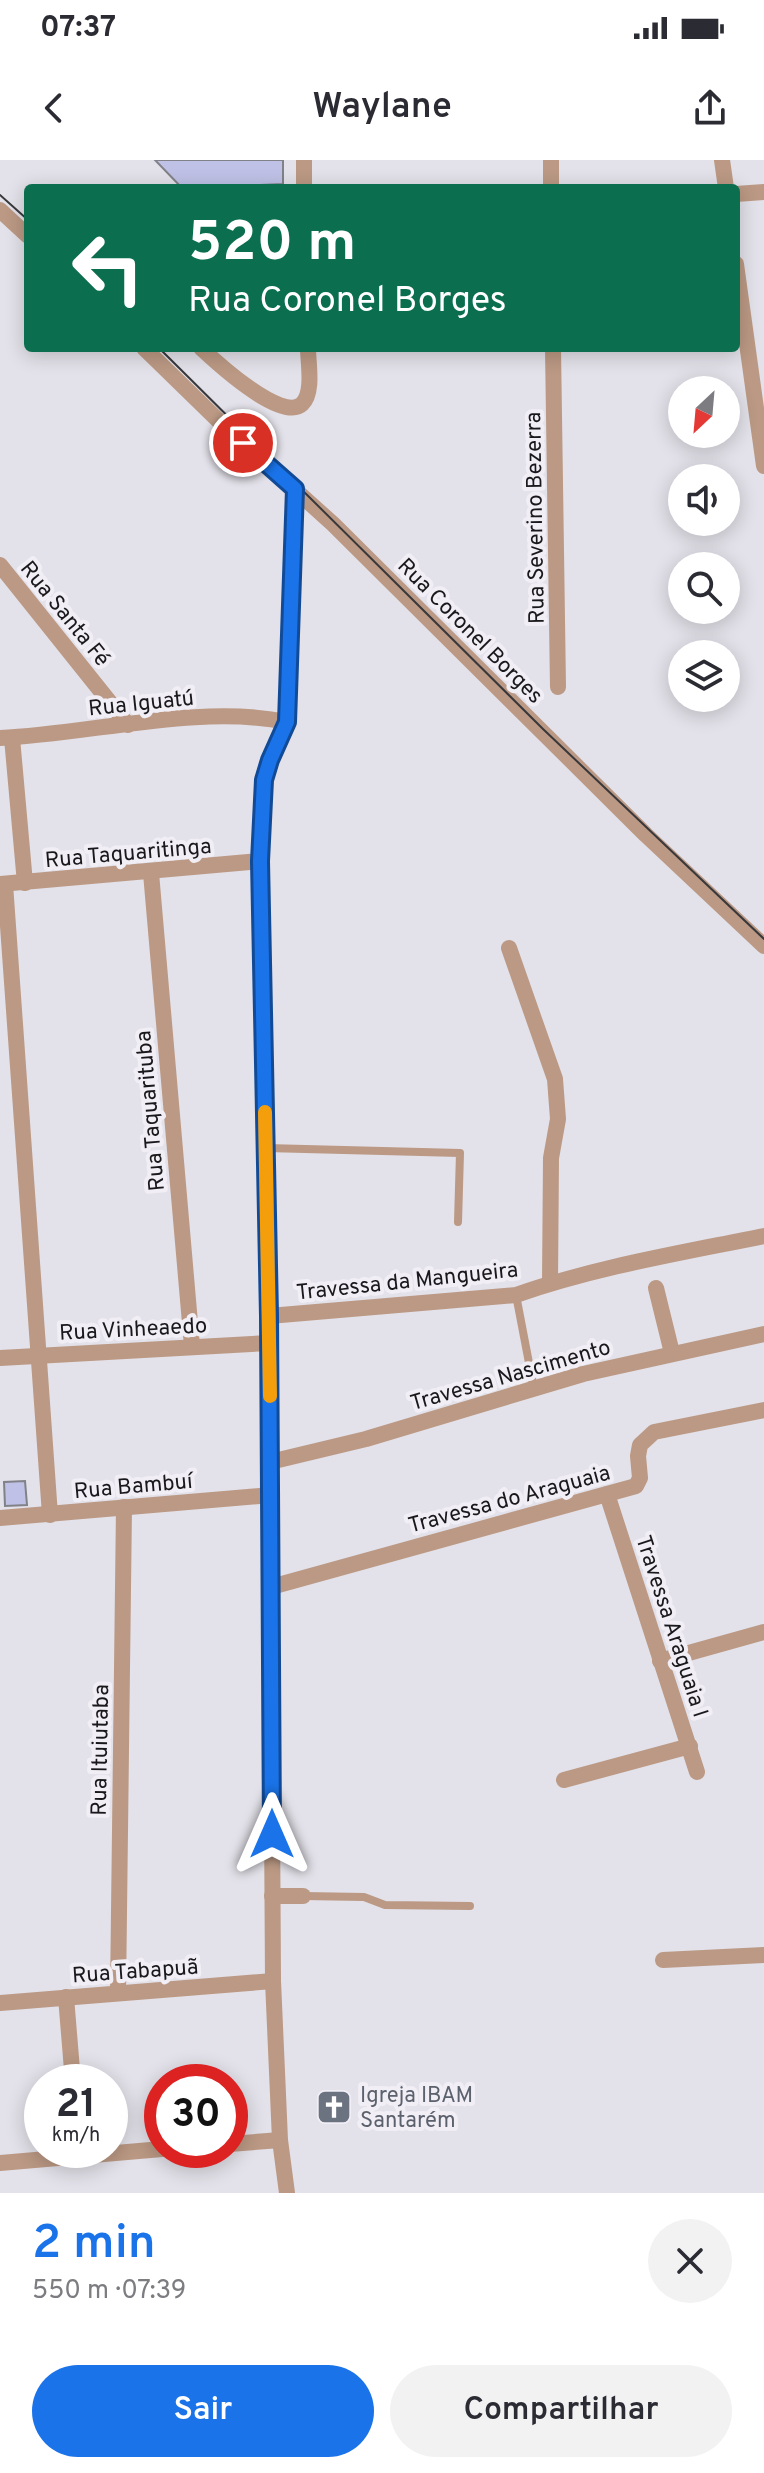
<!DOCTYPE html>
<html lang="pt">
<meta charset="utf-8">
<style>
body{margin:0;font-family:Overpass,sans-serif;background:#f2f2f3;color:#2b2b33;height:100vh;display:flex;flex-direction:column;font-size:30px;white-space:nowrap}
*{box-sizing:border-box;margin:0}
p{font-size:26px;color:#7c7c81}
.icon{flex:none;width:44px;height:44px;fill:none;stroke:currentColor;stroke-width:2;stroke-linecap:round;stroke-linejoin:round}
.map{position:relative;height:2033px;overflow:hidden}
.sheet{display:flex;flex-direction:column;background:#fff;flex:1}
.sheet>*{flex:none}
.top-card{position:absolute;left:24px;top:24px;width:716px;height:168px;border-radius:8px;box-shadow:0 4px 20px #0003;background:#0b6e4f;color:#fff;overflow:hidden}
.needle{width:52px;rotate:206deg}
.buttons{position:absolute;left:668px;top:216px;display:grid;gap:16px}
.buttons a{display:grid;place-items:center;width:72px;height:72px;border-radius:50%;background:#fff;box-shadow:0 4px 20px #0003;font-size:40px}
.speed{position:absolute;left:24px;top:1904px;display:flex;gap:16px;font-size:40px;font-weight:700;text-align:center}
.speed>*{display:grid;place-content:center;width:104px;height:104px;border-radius:50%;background:#fff;box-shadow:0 4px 20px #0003;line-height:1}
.speed small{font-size:20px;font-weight:400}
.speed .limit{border:12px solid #d22;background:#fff;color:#111}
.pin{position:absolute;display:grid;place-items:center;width:68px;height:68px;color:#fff;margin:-34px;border:4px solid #fff;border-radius:50%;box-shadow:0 2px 8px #0007}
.me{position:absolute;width:88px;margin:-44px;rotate:0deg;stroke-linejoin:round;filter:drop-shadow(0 0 6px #0008)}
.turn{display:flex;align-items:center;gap:28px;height:168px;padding:0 32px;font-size:36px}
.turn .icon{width:104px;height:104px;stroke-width:2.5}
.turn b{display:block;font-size:56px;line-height:68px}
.round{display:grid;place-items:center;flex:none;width:84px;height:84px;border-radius:42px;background:#f2f2f3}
.head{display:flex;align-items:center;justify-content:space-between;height:136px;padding:0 32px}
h1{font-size:48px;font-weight:600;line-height:60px;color:#1a73e8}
.button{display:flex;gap:16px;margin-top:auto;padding:16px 32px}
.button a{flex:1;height:92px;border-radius:48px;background:#1a73e8;color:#fff;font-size:32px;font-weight:600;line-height:92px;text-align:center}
.button a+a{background:#f2f2f3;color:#2b2b33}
.status{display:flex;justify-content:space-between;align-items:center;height:56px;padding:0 40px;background:#fff;direction:ltr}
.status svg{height:22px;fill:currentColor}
header{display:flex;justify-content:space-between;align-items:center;height:104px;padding:0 32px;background:#fff;font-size:36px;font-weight:600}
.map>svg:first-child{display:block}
.building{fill:#bfc1e6;stroke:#818188;stroke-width:2}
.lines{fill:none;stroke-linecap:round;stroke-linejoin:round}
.lane{stroke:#bb9984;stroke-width:8}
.street{stroke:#bb9984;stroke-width:16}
.tram{stroke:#39383b;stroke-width:2}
.route-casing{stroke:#114b97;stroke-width:20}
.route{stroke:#1a73e8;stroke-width:14}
.slow{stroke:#f59e0b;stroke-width:14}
.labels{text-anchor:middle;stroke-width:8;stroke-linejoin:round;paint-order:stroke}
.street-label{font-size:22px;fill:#19181b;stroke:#f1eef6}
.worship-label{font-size:22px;fill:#5b616d;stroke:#f1eef6;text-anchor:start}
</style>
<div class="status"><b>07:37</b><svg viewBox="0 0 49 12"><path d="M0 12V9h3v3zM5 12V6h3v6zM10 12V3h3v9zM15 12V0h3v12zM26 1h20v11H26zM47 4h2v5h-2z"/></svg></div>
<header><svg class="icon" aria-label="back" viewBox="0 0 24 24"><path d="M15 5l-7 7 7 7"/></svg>Waylane<svg class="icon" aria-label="share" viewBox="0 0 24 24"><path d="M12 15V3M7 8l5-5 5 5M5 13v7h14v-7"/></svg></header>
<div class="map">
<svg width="764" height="2033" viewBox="0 0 764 2033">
<rect width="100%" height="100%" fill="#e3e1e9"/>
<!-- building -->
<g class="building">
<path d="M155,0H283V24L182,28Z"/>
<path d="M25,1321L27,1345L5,1346L4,1322Z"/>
</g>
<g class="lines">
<!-- lane -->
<g class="lane">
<path d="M266,988L460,993L458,1062"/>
<path d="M516,1135L534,1229"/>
<path d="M303,1736L364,1737L385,1745L470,1746"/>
</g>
<!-- street -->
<g class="street">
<path d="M304,0V28"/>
<path d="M551,0V28"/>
<path d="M722,0L726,28"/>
<path d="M736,34L764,32"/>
<path d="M0,50L28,76"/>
<path d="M736,104L764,306"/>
<path d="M144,188L223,265L333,364L646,675L764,786"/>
<path d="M201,188C216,202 282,263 302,244C314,233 308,203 308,188"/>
<path d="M553,188L558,527"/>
<path d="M0,405L128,565"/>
<path d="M0,578C91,574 198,544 287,562"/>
<path d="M12,578L25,723"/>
<path d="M151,713L192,1186"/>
<path d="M0,724L260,701"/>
<path d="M5,724L50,1355"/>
<path d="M509,788L555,919L558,959L551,998L550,1123"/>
<path d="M656,1128L672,1193"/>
<path d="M269,1156L516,1135C596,1107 681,1093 764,1076"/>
<path d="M0,1198L269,1183"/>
<path d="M270,1302L366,1279L583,1214L764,1174"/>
<path d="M607,1334L697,1612"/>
<path d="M0,1358L271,1335"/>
<path d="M271,1427L636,1326L640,1318L638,1296L640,1285L654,1272L764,1250"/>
<path d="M660,1501L764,1472"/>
<path d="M564,1620L690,1586"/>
<path d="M272,1736H303"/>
<path d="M663,1800L764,1795"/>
<path d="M118,1833L124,1347"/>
<path d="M66,1837L73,1922"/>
<path d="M0,1843L273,1821"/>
<path d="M230,1984L280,1980"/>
<path d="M0,2003L162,1989"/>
<path d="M287,2033L280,1980L273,1821L269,1156L260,701L264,620L270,600L287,562L295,329"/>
</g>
<!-- tram -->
<g class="tram">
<path d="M0,35L28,60"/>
<path d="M159,188L543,569L764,779"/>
</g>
</g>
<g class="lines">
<!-- route casing -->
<g class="route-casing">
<path id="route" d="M243,283L295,329L287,562L270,600L264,620L260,701L269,1156L272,1674"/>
</g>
<!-- route -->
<use href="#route" class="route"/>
<!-- slow -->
<path class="slow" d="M265,952L270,1236"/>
</g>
<!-- icons -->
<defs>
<g id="church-square" transform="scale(1.8)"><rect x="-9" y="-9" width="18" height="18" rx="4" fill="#6b7280" stroke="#f1eef6"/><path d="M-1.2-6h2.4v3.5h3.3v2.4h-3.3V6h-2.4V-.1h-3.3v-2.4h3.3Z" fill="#fff"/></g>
</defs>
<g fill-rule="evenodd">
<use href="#church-square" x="334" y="1947"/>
</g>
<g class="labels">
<!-- street labels -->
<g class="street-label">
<text transform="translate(534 358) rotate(-91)" y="8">Rua Severino Bezerra</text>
<text transform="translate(66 453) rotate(51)" y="8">Rua Santa Fé</text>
<text transform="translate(471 470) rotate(45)" y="8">Rua Coronel Borges</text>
<text transform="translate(141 542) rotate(-6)" y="8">Rua Iguatú</text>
<text transform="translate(128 692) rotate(-5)" y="8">Rua Taquaritinga</text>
<text transform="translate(149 951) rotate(-95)" y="8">Rua Taquarituba</text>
<text transform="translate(407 1120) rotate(-6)" y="8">Travessa da Mangueira</text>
<text transform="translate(133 1168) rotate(-3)" y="8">Rua Vinheaedo</text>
<text transform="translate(510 1214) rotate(-16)" y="8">Travessa Nascimento</text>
<text transform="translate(133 1325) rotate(-5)" y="8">Rua Bambuí</text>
<text transform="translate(509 1338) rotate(-15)" y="8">Travessa do Araguaia</text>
<text transform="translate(673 1466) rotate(72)" y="8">Travessa Araguaia I</text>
<text transform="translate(99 1590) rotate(-89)" y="8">Rua Ituiutaba</text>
<text transform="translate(135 1810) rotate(-4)" y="8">Rua Tabapuã</text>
</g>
<!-- worship labels -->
<g class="worship-label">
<text x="360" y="1942">Igreja IBAM<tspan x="360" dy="25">Santarém</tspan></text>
</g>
</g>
</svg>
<div class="buttons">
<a><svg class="needle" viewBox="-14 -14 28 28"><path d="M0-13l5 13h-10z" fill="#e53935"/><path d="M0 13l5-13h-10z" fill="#7c7c81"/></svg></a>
<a><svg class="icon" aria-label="sound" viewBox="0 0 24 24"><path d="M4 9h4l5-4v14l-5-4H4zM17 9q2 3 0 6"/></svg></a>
<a><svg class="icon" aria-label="search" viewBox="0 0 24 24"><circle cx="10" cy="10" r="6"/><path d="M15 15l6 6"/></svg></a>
<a><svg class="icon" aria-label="layers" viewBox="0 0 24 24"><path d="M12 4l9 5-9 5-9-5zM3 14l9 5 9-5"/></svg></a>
</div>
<div class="speed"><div>21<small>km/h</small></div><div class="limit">30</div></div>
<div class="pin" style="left:243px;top:283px;background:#d93025"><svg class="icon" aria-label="arrive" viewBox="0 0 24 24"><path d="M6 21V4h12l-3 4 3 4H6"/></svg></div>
<svg class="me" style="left:272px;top:1674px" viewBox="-20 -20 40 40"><path d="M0-17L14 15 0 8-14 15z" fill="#1a73e8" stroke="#fff" stroke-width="4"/></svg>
<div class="top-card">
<div class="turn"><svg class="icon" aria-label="left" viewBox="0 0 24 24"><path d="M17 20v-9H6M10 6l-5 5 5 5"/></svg><div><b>520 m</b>Rua Coronel Borges</div></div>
</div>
</div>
<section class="sheet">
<div class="head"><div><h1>2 min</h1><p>550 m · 07:39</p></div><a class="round"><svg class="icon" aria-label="close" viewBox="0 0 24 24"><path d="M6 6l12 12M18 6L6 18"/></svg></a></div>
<div class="button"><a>Sair</a><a>Compartilhar</a></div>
</section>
